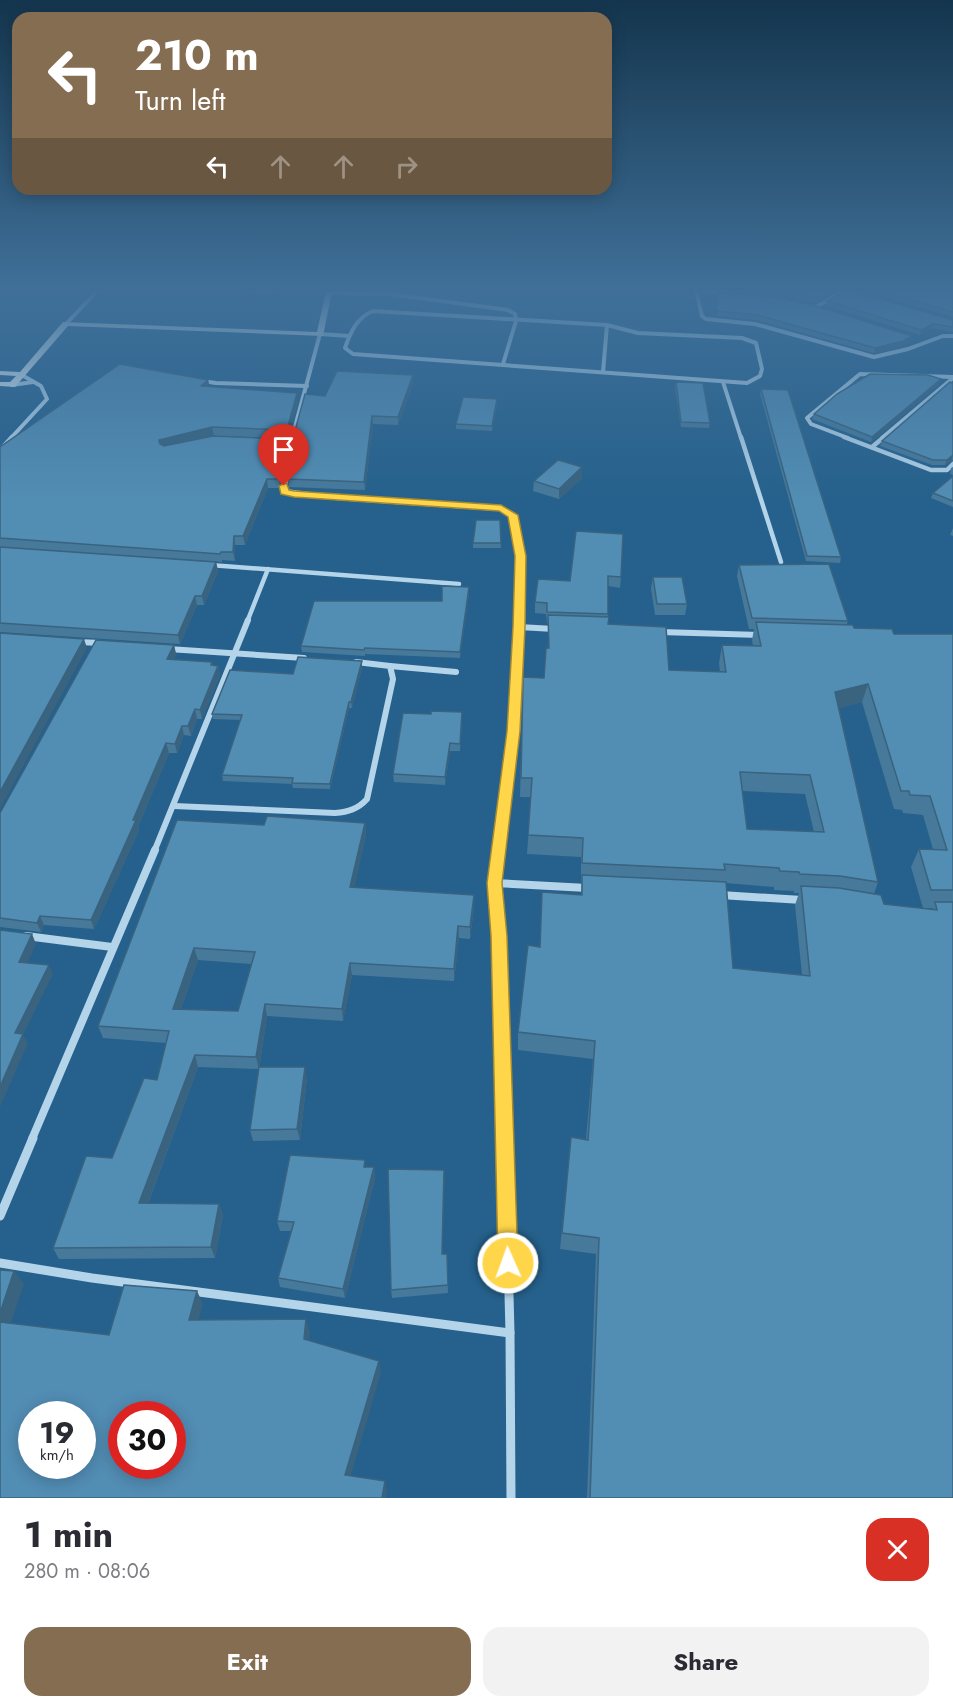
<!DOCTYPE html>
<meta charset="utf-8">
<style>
body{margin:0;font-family:Jost,sans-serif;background:#f2f2f3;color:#2b2b33;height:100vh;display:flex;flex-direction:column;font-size:22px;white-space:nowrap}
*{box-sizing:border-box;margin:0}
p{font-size:20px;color:#7c7c81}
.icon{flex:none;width:33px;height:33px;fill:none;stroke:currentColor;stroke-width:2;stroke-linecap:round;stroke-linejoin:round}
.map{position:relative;height:1498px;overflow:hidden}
.panel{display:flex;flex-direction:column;background:#fff;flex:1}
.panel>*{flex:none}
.banner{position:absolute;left:12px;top:12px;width:600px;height:183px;border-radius:18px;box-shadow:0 3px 15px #0003;background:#856d52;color:#fff;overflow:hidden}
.speed{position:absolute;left:18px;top:1401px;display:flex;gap:12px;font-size:30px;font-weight:700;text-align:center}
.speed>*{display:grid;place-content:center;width:78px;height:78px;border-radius:50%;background:#fff;box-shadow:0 3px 15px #0003;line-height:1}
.speed small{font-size:15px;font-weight:400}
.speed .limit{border:9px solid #d22;background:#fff;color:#111}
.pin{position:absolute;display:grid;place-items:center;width:51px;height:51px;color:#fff;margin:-62px -26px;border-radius:50% 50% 50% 0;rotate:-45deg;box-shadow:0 0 6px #0007}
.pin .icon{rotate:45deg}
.me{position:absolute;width:66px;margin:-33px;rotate:358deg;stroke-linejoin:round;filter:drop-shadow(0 0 4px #0008)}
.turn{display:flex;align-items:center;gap:21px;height:126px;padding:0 24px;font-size:27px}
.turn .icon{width:78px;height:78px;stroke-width:2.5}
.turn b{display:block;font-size:42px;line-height:51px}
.lanes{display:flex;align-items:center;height:57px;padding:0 24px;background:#0003;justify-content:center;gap:30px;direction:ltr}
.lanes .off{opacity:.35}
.round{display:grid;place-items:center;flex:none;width:63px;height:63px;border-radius:18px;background:#f2f2f3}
.summary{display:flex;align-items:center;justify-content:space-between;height:102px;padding:0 24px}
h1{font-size:36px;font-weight:700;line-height:45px}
.primary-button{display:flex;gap:12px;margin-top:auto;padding:12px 24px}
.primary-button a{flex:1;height:69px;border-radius:18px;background:#856d52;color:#fff;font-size:24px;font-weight:700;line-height:69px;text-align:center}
.primary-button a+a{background:#f2f2f3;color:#2b2b33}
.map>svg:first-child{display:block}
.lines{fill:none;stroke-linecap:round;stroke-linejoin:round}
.street-far4{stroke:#b4d4ea;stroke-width:4}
.street-far3{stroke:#b4d4ea;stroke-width:4.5}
.street-far2{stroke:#b4d4ea;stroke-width:6}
.street-far1{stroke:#b4d4ea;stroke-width:8}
.street{stroke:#b4d4ea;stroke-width:9}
.secondary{fill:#dfeef8;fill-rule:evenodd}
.wall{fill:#47799b;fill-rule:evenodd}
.shaded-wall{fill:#39637e}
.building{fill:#528db4;stroke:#39637e;stroke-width:1.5;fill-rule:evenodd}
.route{fill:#ffd54a;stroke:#a68a30;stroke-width:1.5}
</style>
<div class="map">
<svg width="953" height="1498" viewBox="0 0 953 1498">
<rect width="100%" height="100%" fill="#25618c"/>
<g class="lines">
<!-- street-far4 -->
<g class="street-far4">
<path d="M253,291H275"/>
<path d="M696,291L702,316L706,319L755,324L874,357L908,349L943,336H953"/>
<path d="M702,291L724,292"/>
<path d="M329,293L390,294L508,310L515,314L516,321L503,364"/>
<path d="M816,307L843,291"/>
<path d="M373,311L607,325L638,333L742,338L756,343L762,369L760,376L747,383L353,354L345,348C350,333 357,317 373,311Z"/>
<path d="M66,324L97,291"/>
<path d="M142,372L216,383L307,386"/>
<path d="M603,372L607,325"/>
<path d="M723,382L741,438"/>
<path d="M12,385L33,382"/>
<path d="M11,438L47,399L41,386L20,374"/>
<path d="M292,438L320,334L349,336"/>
<path d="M848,438L811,424L807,418L860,374L953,377"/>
<path d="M882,438L953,378"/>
</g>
<!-- street-far3 -->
<g class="street-far3">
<path d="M293,437L284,491L337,498L501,509L513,515L521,556L519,622"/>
<path d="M741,437L781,562"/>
<path d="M844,437L931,470H947L953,464"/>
<path d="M872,447L884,437"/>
<path d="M0,450L12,437"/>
<path d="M165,450L214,440L291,443"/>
<path d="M210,565L459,584"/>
<path d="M247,622L268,569"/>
</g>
<!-- street-far2 -->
<g class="street-far2">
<path d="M519,627L554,629"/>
<path d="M660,632L760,635"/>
<path d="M78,642L101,643"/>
<path d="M168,649L304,658"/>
<path d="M390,666L456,672"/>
<path d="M174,806L335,813C348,812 358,809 367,799L393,679L390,666L356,662"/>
<path d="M154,852L248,620"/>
<path d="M498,852L513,731L519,620"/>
</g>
<!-- street-far1 -->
<g class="street-far1">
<path d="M498,850L494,883L499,936L505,1139"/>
<path d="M494,883L587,888"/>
<path d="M720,895L802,900"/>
<path d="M26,936L112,947"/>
<path d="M32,1139L155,850"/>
</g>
<!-- street -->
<g class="street">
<path d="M505,1138L510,1333L511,1498"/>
<path d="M0,1216L33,1138"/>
<path d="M0,1263L92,1278L510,1333"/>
</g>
<!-- secondary -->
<path class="secondary" d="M326,291H332L323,336L68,326L15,387L0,386V382H10L16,376L0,375V371L20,372L63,322L317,332Z"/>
</g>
<!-- wall -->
<g class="wall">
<path d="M748,291H837L815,303L776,293Z"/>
<path d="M865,291H953V317Z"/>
<path d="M717,292L912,336L911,341L902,346L874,353L756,320L717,316Z"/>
<path d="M827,301L953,320V332L931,328L920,335L826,306Z"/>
<path d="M413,375V382L398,425L373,424L365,490L289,487L288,479Z"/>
<path d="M208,380L209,387L298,401L288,438L214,436L199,439L287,447L280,488H268L245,545H235V561L222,560V562L0,547V447Z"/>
<path d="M676,382L710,423L709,428L681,427L675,387Z"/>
<path d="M939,384L871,442L812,419L814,414Z"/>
<path d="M953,384V460L945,465H932L880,446L882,441Z"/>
<path d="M761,389L841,557L840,563L806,561L760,394Z"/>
<path d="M497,404L492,431L456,429V424Z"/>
<path d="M953,467V475L950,474L951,468Z"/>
<path d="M953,476V507L931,498L933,493Z"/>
<path d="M582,478L559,499L533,491L534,481Z"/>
<path d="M500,520L501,548H473V543Z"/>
<path d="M953,528V536L950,535Z"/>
<path d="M576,531L621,577L620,588L608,586V624L669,670L720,672L719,663L722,645L753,646L752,640L754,629H749L737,576L739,565L848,621L847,624L854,628L894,634H953V1498H587L596,1254L560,1249L571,1137L586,1139L593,1059L518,1050V1032L539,946L581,895L582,882H581V857L527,854L531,797H520L523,677L544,678L548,648V623H547L546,614L535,613V602L570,581ZM862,702L894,809L902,810L903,813L923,815L933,849H919L911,867L923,908H933L932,909L884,904L874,894L878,882L839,708ZM742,791L805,794L814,832L747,829ZM726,883L774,887V890L794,891V893H799L795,905L802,975L733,968Z"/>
<path d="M0,547L216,562L218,571L204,605H197L180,644L0,632Z"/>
<path d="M653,577L687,604L685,615H655L651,588Z"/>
<path d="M469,587V593L460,658L365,654V656L302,652L301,646L442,601Z"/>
<path d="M174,645L176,654L173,660L212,662L213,666H218L220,675L202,719H197L191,736L184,735L177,753H169L138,827L139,830L94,929L44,925L41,932L0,927V813Z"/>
<path d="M362,667L352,708H349L330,789L293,788L292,784L223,781L222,775L240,720L213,719L212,714L293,674Z"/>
<path d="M462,720L460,751H450L445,785L394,782L393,774Z"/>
<path d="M365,823L366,835L354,887L474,907L470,939L459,938L454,981L352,975L343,1021L267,1016L259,1069L198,1067L148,1204H219L223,1215L215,1258L59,1259L53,1248L112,1158L157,1080L166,1043L103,1038L98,1026L264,825ZM198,960L251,964L238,1011L181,1009Z"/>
<path d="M307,1078L300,1140L253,1141L250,1130Z"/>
<path d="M366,1167H374L375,1178L345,1298L280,1287L278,1278L291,1231H280L277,1221Z"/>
<path d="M444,1170L442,1254H447L448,1293L392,1298L391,1290Z"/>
</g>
<!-- shaded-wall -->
<g class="shaded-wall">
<path d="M830,291H837L815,303L816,298Z"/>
<path d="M933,324L931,328L920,335L921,330Z"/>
<path d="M912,336L911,341L902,346L874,353L875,348Z"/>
<path d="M413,375V382L398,425V417Z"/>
<path d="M941,379L939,384L871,442L872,437Z"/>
<path d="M208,380L210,388L201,386Z"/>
<path d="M297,393L298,401L288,438L287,430Z"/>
<path d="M497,399V404L492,431V426Z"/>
<path d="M372,416L373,424L365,490L364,482Z"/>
<path d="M212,427L214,436L161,448V452L159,440Z"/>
<path d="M286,439L287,447L280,488L279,479Z"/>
<path d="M953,455L952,460L945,465L947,460Z"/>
<path d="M582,467V478L559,499V489Z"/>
<path d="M267,479L268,488L245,545L243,536Z"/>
<path d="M234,536L235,545V561L233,552Z"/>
<path d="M216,562L218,571L204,605L202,596Z"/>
<path d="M469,587V593L460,658V652Z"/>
<path d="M195,596L197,605L180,644L178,635Z"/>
<path d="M84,639L87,648L0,809V792Z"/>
<path d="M174,645L176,654L170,668L167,659Z"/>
<path d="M362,661V667L352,708L351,702Z"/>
<path d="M218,666L220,675L202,719L200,710Z"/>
<path d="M868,684L862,702L830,711L835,692Z"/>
<path d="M349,702V708L330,789V784Z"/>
<path d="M195,709L197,719L191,736L188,726Z"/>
<path d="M182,726L184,735L177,753L175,744Z"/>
<path d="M166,743L169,753L138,827L139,830L94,929L91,920Z"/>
<path d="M450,743V751L445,785V777Z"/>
<path d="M365,823L366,835L352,899L350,887Z"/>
<path d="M474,895V907L470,939V927Z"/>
<path d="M40,916L44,925L41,932L37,923Z"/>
<path d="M458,926L459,938L454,981V969Z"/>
<path d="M32,934L36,944L24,971L19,962Z"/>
<path d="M194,948L198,960L177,1021L173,1009Z"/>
<path d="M350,963L352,975L343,1021L342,1009Z"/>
<path d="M49,965L53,974L23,1035L28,1043L0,1107V1087L15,1033Z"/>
<path d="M265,1004L267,1016L259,1069L256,1057Z"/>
<path d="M195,1055L198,1067L144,1214L139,1203Z"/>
<path d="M305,1067L307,1078L300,1140L297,1129Z"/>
<path d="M374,1167L375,1178L345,1298L343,1289Z"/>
<path d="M444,1170L445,1179L442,1263V1254Z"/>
<path d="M219,1204L223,1215L215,1258L211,1247Z"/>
<path d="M14,1271L24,1284L7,1334L0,1326V1313Z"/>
<path d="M197,1291L203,1304L195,1333L189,1320Z"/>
<path d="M306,1319L310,1332L308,1352L304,1339Z"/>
<path d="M379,1361L381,1373L348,1485L345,1475Z"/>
<path d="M385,1481L387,1492L386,1498H382Z"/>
</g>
<!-- building -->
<g class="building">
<path d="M785,291H830L816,298Z"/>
<path d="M845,291H852L953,320V327L933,324L921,330L827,301Z"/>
<path d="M881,291H953V312Z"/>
<path d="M717,292L775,297L816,306L912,336L903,341L875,348L757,315L717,311Z"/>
<path d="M120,364L208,380L201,386L297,393L287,430L212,427L159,440L160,444L164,446L213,436L286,439L279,479H267L243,536H234L233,552H221L220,554L0,538V447Z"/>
<path d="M337,371L413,375L398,417L372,416L364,482L288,479L296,427L305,394L325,396Z"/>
<path d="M870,374L928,375L941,379L872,437L814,414L837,394Z"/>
<path d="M676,382L703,383L710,423L681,422Z"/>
<path d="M950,382L953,384V455L947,460H933L882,441Z"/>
<path d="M761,389L788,390L841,557L807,556Z"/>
<path d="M463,397L497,399L492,426L456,424Z"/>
<path d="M558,460L582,467L559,489L534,481Z"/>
<path d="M953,476V501L933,493Z"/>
<path d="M476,520H500L501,543H473Z"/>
<path d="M576,531L623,534L621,577L608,576V614L547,612V603L535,602L538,579L570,581Z"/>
<path d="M0,547L216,562L202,596H195L178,635L0,623Z"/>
<path d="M829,564L848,621L752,618L739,565Z"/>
<path d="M653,577H682L687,604H657Z"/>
<path d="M442,586L469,587L460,652L365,648L364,650L301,646L314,601H442Z"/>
<path d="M548,615L609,617L608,624L666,627L669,670L726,672L722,645L761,646L756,622L853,625L854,628L892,629L894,634H953V890H931L919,849L947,850L930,796L910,795L909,791H901L868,684L835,692L878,882L840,876L800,874L799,872L780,871L779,868L724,864L725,870L582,863L583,838L528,835L532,778H521L523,677L544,678L546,648H549ZM740,772L810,775L824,832L747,829Z"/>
<path d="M0,633L84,639L0,792Z"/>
<path d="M96,640L174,645L167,659L212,662L211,665L218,666L200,710L195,709L188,726H182L175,744L166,743L133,820H136L91,920L40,916L37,923L0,918V813Z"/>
<path d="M298,657L362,661L351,702H349L330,784L292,783L293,778L222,775L242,715L212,714L230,670L293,674Z"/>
<path d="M431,711L462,712L460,744L450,743L445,777L393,774L403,713L431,714Z"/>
<path d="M267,816L365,823L350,887L474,895L470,927L458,926L454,969L350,963L342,1009L265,1004L256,1057L195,1055L139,1203L219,1204L211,1247L53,1248L86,1156L112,1158L144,1078L157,1080L169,1031L98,1026L177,820L264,825ZM194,948L255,952L238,1011L173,1009Z"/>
<path d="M582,875L726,882L733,968L810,976L801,886L839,888L881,895L884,904L937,910L935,902H953V1498H590L599,1238L562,1233L571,1137L588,1140L595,1041L518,1032L528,945L540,947L542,892L582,895Z"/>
<path d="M0,930L32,934L19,962L49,965L15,1033L23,1034L0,1087Z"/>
<path d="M259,1067H305L297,1129L250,1130Z"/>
<path d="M290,1155L365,1160L364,1167H374L343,1289L278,1278L294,1222L277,1221Z"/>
<path d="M388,1169L444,1170L442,1254H447L448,1285L391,1290Z"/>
<path d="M0,1270L14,1271L0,1313Z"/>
<path d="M124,1285L197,1291L189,1320L306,1319L304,1339L379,1361L345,1475L385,1481L382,1498H0V1322L109,1335ZM32,1414H82V1466H32ZM122,1414H172V1466H122Z"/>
</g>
<!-- sky -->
<linearGradient id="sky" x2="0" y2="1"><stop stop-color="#14354d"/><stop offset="0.58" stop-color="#407099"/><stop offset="1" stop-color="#407099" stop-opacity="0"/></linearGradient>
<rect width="953" height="500" fill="url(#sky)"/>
<!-- route -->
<path class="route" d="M284,483L287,484L289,490L294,491L501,505L518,515L526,556L525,627L520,731L502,883L507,936L518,1263L515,1270L508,1273L501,1270L498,1263L491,936L487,883L507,731L513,627L515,556L508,517L499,511L486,510L294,497L281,494L279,486Z"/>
</svg>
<div class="speed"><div>19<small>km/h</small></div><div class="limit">30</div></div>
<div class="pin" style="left:284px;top:486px;background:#d93025"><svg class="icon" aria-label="arrive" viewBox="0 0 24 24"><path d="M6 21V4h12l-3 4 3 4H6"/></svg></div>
<svg class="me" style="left:508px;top:1263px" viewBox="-20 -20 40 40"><circle r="17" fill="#ffd54a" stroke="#fff" stroke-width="3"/><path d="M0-11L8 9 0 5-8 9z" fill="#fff"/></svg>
<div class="banner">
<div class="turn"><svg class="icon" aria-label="left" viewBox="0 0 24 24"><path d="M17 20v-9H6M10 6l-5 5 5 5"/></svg><div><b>210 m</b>Turn left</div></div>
<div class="lanes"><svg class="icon" aria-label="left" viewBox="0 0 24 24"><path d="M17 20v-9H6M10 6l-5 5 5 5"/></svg><svg class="icon off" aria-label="ahead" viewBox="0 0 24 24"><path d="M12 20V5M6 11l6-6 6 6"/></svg><svg class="icon off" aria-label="ahead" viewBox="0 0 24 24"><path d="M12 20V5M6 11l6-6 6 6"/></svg><svg class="icon off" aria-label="right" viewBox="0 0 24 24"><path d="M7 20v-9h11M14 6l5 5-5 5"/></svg></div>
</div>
</div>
<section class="panel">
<div class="summary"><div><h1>1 min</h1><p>280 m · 08:06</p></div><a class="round" style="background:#d93025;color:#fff"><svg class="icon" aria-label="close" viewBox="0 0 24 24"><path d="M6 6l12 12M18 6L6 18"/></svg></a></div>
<div class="primary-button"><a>Exit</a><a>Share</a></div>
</section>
